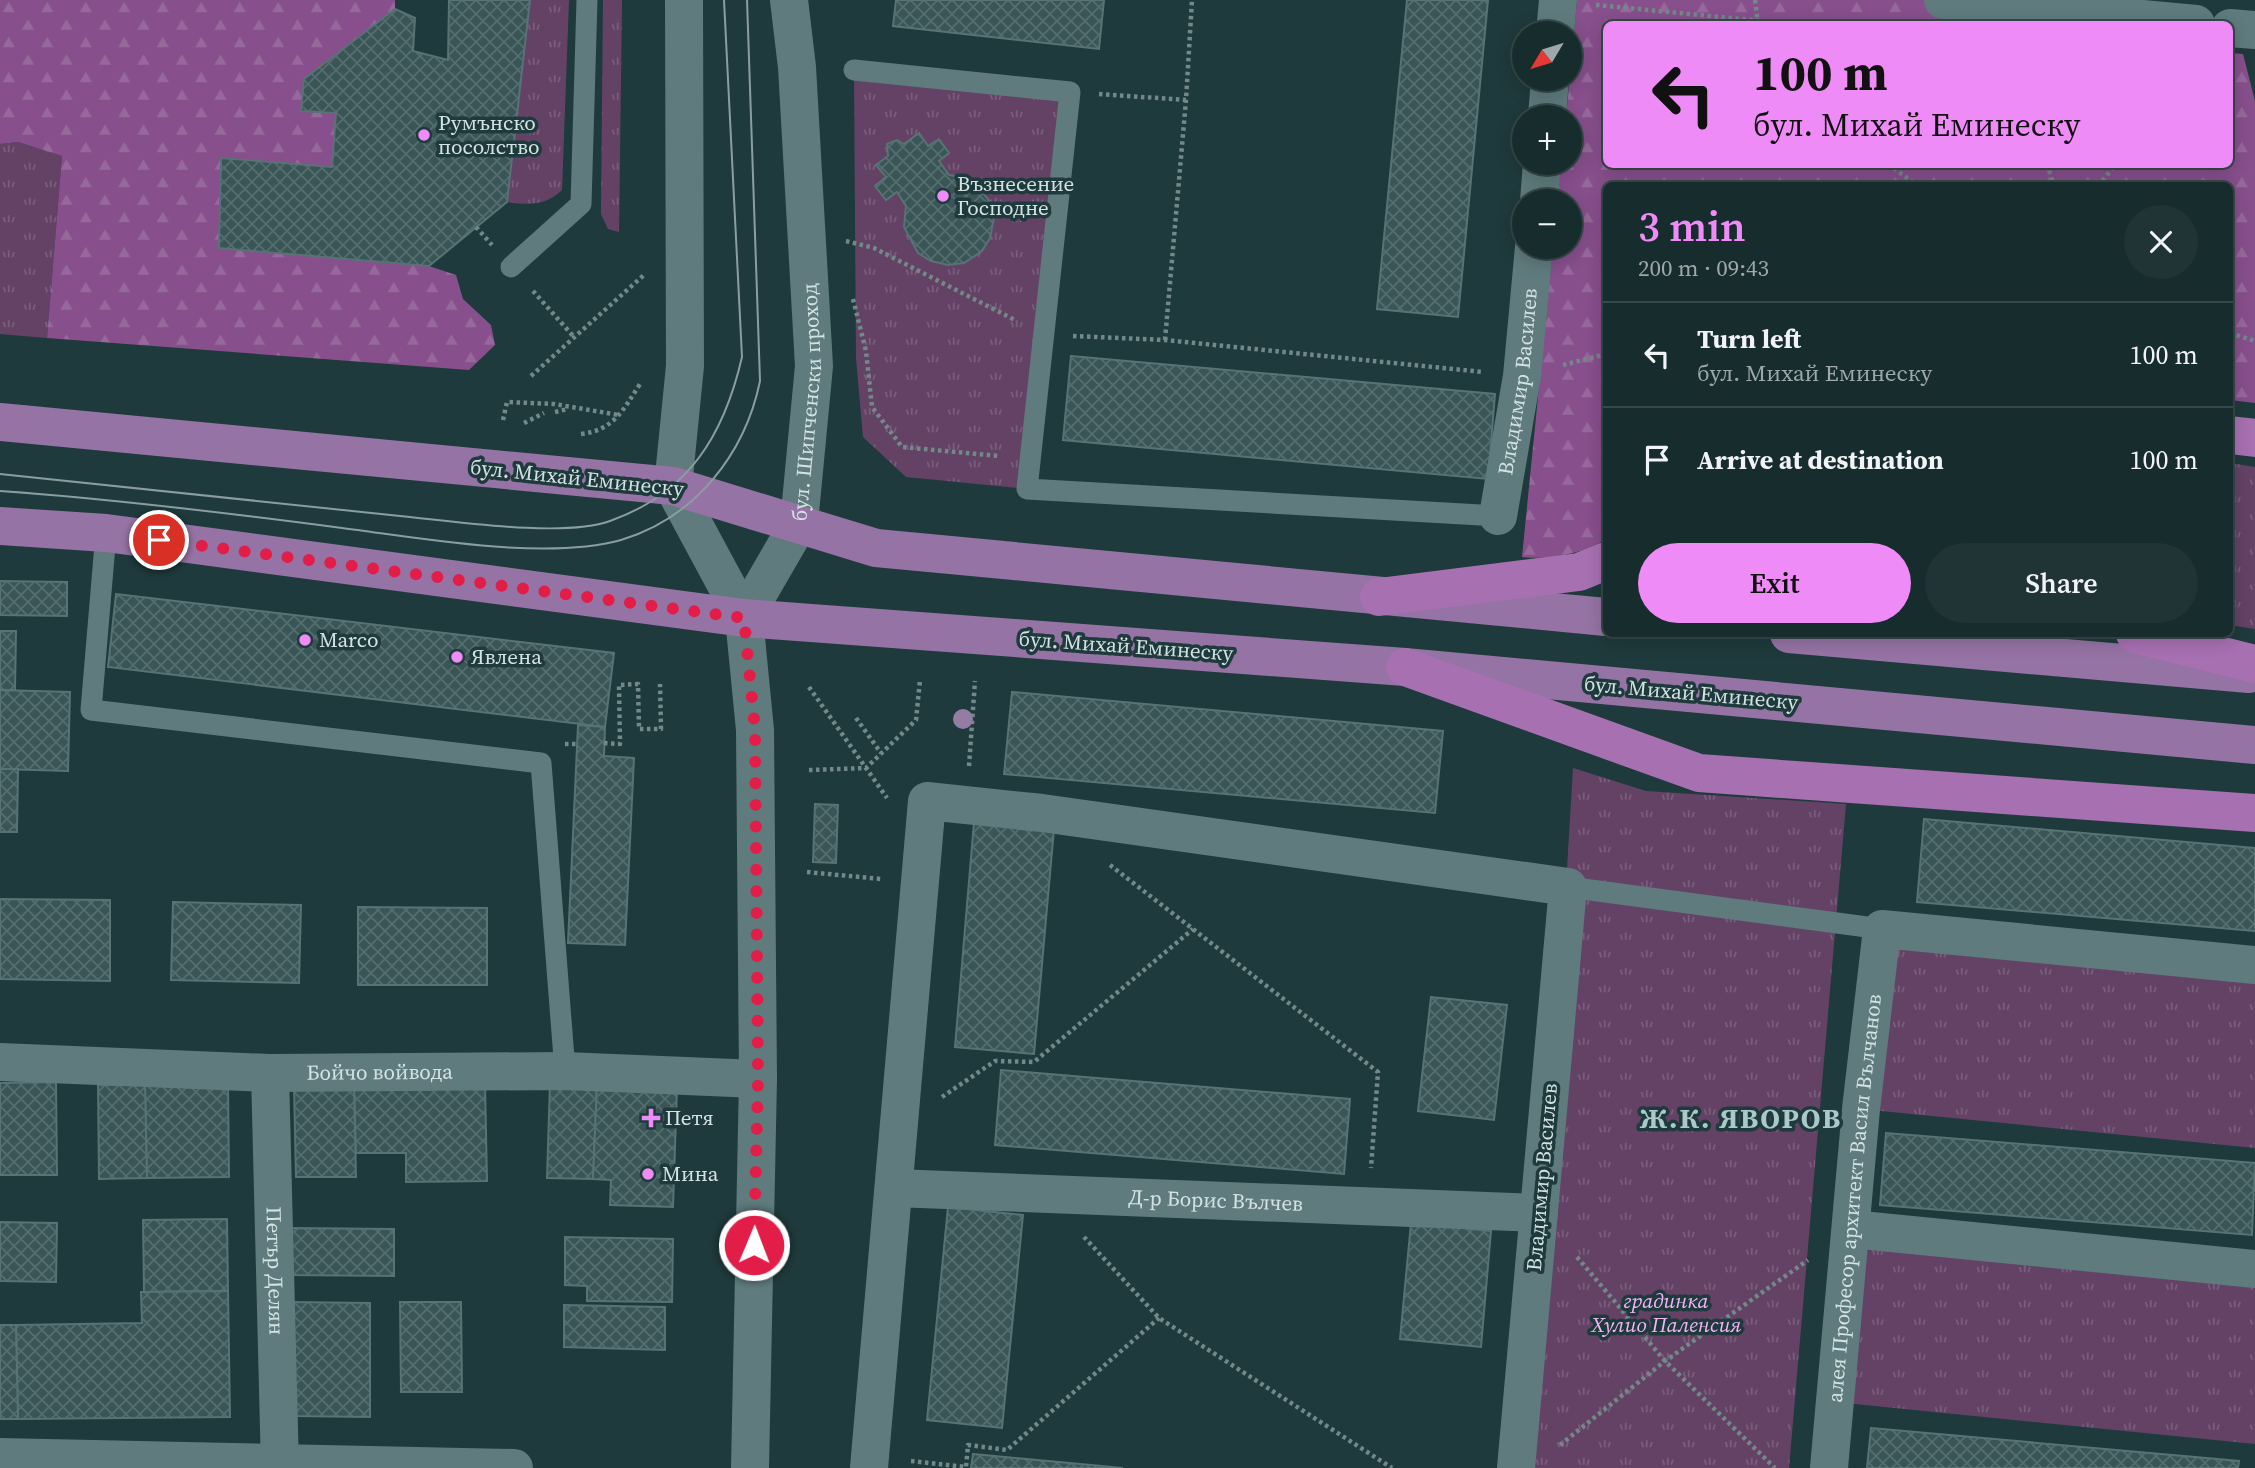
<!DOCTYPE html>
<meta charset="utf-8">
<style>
body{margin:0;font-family:"Source Serif 4",serif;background:#203435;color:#f1f3f6;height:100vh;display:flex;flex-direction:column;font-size:26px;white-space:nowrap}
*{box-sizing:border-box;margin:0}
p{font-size:23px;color:#9ea7aa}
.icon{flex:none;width:38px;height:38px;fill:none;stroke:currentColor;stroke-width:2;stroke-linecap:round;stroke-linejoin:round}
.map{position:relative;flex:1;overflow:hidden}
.sheet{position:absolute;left:1603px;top:182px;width:630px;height:455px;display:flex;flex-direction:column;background:#172c2d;border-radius:10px;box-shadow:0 4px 18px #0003,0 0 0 2px #364849}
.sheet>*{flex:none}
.top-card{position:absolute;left:1603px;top:21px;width:630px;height:147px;border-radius:10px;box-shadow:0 4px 18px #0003,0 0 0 2px #364849;background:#ef8bf7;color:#111;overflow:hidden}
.needle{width:46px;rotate:232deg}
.fabs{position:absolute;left:1512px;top:21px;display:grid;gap:14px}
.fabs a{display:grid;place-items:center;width:70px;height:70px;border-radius:50%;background:#172c2d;box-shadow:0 4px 18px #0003,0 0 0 2px #364849;font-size:35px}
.pin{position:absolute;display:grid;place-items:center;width:60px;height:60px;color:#fff;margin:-30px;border:4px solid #fff;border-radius:50%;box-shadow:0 2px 7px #0007}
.me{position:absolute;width:77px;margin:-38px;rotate:1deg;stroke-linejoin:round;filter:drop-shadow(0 0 5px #0008)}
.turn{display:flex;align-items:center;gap:24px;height:147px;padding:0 35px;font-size:32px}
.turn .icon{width:91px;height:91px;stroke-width:2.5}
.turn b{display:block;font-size:49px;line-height:60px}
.round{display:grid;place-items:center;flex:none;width:74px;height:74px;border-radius:37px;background:#203435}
.summary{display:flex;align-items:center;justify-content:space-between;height:119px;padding:0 35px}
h1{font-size:42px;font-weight:600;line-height:52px;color:#ef8bf7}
.primary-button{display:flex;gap:14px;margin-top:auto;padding:14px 35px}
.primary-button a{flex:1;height:80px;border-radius:42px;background:#ef8bf7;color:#111;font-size:28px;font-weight:600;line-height:80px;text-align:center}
.primary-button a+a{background:#203435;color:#f1f3f6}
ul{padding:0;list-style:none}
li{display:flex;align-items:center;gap:21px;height:105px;padding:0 35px;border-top:2px solid #364849}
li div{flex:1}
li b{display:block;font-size:26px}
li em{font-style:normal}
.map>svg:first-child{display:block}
.grass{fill:url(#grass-tufts)}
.forest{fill:url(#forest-firs)}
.building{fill:url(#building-cross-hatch);stroke:#577375;stroke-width:2}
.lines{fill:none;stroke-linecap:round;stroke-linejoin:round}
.path{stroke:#728889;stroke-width:4.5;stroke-dasharray:3.5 3.5;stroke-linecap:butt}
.service{stroke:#5f7b7d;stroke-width:21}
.minor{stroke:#5f7b7d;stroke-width:38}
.secondary{stroke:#5f7b7d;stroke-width:38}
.primary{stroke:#9573a4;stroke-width:38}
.trunk{stroke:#a770b1;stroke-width:38}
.tram{stroke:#8a9ea0;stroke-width:2}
.tree{fill:#947da3}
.route{stroke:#e11d48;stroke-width:12;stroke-dasharray:0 21.6}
.poi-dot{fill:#ef8bf7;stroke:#1f3a3c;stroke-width:2.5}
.labels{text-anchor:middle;stroke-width:7;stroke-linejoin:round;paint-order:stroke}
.poi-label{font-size:21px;fill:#d3e2e3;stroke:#1f3a3c;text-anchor:start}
.street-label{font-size:21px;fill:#d3e2e3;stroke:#1f3a3c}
.park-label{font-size:21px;font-style:italic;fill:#f4b4f8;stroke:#1f3a3c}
.district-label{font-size:28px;font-weight:bold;letter-spacing:2px;fill:#abc9cb;stroke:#1f3a3c}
</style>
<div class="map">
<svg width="2255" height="1468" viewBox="0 0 2255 1468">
<defs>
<pattern id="grass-tufts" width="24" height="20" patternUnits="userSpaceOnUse" patternTransform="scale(1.75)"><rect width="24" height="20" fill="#644266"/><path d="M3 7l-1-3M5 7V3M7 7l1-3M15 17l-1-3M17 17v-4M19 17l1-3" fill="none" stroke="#795d7c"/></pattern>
<pattern id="forest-firs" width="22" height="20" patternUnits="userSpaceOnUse" patternTransform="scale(1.75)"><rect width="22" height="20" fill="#874f8c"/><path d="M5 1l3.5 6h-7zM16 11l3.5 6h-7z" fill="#97689c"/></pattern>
<pattern id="building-cross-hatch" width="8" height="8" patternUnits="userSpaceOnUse" patternTransform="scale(1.75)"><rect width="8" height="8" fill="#395556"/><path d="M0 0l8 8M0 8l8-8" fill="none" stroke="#556d6e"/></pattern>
</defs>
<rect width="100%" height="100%" fill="#1f3a3c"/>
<!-- grass -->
<g class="grass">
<path d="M530,0H569L562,190C545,206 529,205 507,202Z"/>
<path d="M603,0H622L619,232L608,229L601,214Z"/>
<path d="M854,70L1070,92L1027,489L906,477L863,437L856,358Z"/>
<path d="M18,142L62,156L47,338L0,334V144Z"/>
<path d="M2230,463L2255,467V629L2230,625Z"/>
<path d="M1573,768L1646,791L1846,804L1789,1468H1516L1564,920Z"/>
<path d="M1882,929L2255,965V1148L1861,1109Z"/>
<path d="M1851,1229L2255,1269V1444L1835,1402Z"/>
</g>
<!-- forest -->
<g class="forest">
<path d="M0,0H395V9L304,79L301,111L336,113L332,167L221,158L219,248L429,266L456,275L463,299L491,325L495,345L469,370L47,338L62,156L18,142L0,144Z"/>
<path d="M1577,0H1932L1940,20L1979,24H1606V164H2230V53L2243,54L2255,101V403L2230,400V186H1606V539C1582,554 1551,560 1522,557L1553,247H1570V201H1557L1561,163H1570V117H1566Z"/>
</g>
<!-- building -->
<g class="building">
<path d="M449,0H530L507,202L429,266L219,248L221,158L332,167L336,113L301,111L304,79L395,9L415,18L413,51L448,60Z"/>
<path d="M896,0H1104L1099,49L893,26Z"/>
<path d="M1407,0H1488L1458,317L1377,309Z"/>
<path d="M919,133L928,146L939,139L949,153L939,161L949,175L964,177L977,185L990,202L994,217L990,238L982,251L964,263L948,265L931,261L918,253L904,227L906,206L897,192L886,200L875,186L886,177L876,165L888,156L887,144L897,140L904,144Z"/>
<path d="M1071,356L1495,394L1488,479L1063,440Z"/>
<path d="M0,581L67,582V616L0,615Z"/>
<path d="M116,594L614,653L605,727L108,667Z"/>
<path d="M0,631H16L15,690H0Z"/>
<path d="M0,690L70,692L68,771L0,769Z"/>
<path d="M1012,692L1443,731L1435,813L1004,774Z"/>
<path d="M578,725L605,727L604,756L634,758L625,945L568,943Z"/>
<path d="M0,769H18L17,832H0Z"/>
<path d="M815,804L838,805L836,863L813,862Z"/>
<path d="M1924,819L2255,848V931L1917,902Z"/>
<path d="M974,822L1054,829L1034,1054L955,1047Z"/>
<path d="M0,899L110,900V981L0,979Z"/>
<path d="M173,902L301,905L299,983L171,980Z"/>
<path d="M358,907L487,908V985H358Z"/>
<path d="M1431,997L1507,1005L1494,1120L1418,1111Z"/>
<path d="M1001,1070L1350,1099L1344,1174L995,1145Z"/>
<path d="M56,1082L57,1175H0V1083Z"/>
<path d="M550,1082L597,1084L593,1179L547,1178Z"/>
<path d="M228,1084L229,1177L147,1178L145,1085Z"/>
<path d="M485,1084L487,1181L406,1182V1153H356L354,1086Z"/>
<path d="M597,1084L677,1088L673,1207L610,1205L611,1180L593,1179Z"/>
<path d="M98,1085H145L147,1178L99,1179Z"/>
<path d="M294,1086H354L356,1177H296Z"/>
<path d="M1886,1133L2255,1163L2252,1235L1880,1205Z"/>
<path d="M948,1207L1023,1215L1002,1428L927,1420Z"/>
<path d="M227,1219L228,1291L144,1292L143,1220Z"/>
<path d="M0,1222L57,1223L56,1282L0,1281Z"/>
<path d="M1411,1223L1491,1231L1481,1347L1400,1339Z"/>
<path d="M289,1228L394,1229V1276L288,1275Z"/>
<path d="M565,1237L673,1239L672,1302L587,1301V1286L565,1285Z"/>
<path d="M228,1291L230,1417L18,1419L16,1325L142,1323L141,1292Z"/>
<path d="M291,1302L370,1303V1417L291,1416Z"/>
<path d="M400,1302H461L462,1392H401Z"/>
<path d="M564,1305L665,1307V1350L564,1347Z"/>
<path d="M0,1325H16L18,1419H0Z"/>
<path d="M1871,1428L2239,1461L2238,1468H1867Z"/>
<path d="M973,1454L1123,1468H971Z"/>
</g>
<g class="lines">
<!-- path -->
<g class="path">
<path d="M1755,0L1758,24"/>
<path d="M1596,5L1794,24"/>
<path d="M1099,94L1186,100L1192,0"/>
<path d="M1888,164L1918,186"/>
<path d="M2047,164L2054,186"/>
<path d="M2098,186L2116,164"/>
<path d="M476,227L492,245"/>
<path d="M846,241L874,248L1015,320"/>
<path d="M533,291L574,337"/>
<path d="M853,299L866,351L872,407L902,447L999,456"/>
<path d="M2230,333L2255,341"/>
<path d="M1073,336L1165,340L1483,372"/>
<path d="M1165,340L1186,100"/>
<path d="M1563,365L1606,354"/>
<path d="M531,376L645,274"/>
<path d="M555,412L568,409"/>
<path d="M503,420L507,402L554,404L619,415"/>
<path d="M524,423L544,413"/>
<path d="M581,434C614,430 623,410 640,384"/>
<path d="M809,687L866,768L916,720L920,680"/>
<path d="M856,718L881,753"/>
<path d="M604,743L620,744L619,685L638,684L639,729H661L660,684"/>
<path d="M565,744H578"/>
<path d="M969,766L975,681"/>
<path d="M809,770L866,768L887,798"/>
<path d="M1110,865L1378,1072L1371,1168"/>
<path d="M807,872L881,879"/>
<path d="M942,1097L995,1061L1034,1062L1193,929"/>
<path d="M1084,1237L1159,1318L1392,1468"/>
<path d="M1577,1257L1665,1361L1775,1468"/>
<path d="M1560,1445L1665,1361L1808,1260"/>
<path d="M911,1461L966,1467L968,1445L1007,1450L1159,1318"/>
</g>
<!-- service -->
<g class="service">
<path d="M854,70L1070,92L1027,489L1498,516"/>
<path d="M511,267L581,204L587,0"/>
<path d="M106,533L91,710L541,763L565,1071"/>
<path d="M1568,887L1882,929"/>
</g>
<!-- minor -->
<g class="minor">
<path d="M1943,0L2196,24"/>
<path d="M2230,28L2255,30"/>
<path d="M1555,33L1558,0"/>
<path d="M1547,117L1550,79"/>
<path d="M1539,201L1542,163"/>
<path id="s1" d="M1498,516L1522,376L1534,247"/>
<path d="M744,618L755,730L758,1079L750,1468"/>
<path id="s2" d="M0,1062L270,1073L565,1071L758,1079"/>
<path id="s3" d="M270,1073L280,1468"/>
<path id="s4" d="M894,1188L1539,1213"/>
<path d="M1851,1229L2255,1269"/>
<path d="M0,1457L514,1468"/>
<path d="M869,1468L927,801L1042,813L1568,887L1516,1468"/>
<path id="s5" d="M1829,1468L1861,1109L1882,929L2255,965"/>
</g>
<!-- secondary -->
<g class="secondary">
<path d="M684,0L685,366L673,486L744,618"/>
<path id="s6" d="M744,618L799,523L814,366L797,67L789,0"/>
</g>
<!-- primary -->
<g class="primary">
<path d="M0,422L673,486L876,548L1606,617"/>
<path d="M0,526L106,533L744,618L1405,667L2255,745"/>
<path d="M1789,634L2249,674"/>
</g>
<!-- trunk -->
<g class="trunk">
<path d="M2230,435L2255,438"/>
<path d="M1379,597L1579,572L1606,561"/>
<path d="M2135,634L2255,664"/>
<path d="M1405,667L1699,773L2255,813"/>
</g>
<!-- tram -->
<g class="tram">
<path d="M0,474C133,488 266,502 400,516C452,521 563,538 610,521C689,493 724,435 742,357L724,0"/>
<path d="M0,491C115,499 228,513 342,528C421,538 545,561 621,540C695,518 745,454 760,381L747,0"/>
</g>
</g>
<!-- trees -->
<circle class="tree" cx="963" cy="719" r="10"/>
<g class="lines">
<!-- route -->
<path class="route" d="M159,540L744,618L755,730L758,1079L754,1245"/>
</g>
<!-- markers -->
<g class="poi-dot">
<circle cx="424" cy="135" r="7"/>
<circle cx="943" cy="196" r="7"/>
<circle cx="305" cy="640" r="7"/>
<circle cx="457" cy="657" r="7"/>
<path d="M647.5 1107.5h7v7h7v7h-7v7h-7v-7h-7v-7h7z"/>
<circle cx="648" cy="1174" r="7"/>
</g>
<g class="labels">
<!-- poi labels -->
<g class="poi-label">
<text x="438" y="130">Румънско<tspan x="438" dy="24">посолство</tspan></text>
<text x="957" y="191">Възнесение<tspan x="957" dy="24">Господне</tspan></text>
<text x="319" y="647">Marco</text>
<text x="471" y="664">Явлена</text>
<text x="665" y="1125">Петя</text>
<text x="662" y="1181">Мина</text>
</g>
<!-- street labels -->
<g class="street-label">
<text dy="7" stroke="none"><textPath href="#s1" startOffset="136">Владимир Василев</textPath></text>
<text dy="7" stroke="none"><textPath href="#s6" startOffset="231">бул. Шипченски проход</textPath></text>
<text transform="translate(577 478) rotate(6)" y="7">бул. Михай Еминеску</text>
<text transform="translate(1126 646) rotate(4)" y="7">бул. Михай Еминеску</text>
<text transform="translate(1691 693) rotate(5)" y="7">бул. Михай Еминеску</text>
<text dy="7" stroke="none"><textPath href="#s2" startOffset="380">Бойчо войвода</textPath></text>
<text transform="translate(1542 1177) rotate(-85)" y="7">Владимир Василев</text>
<text dy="7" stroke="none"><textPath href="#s5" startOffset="271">алея Професор архитект Васил Вълчанов</textPath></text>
<text dy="7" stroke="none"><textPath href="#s4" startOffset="322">Д-р Борис Вълчев</textPath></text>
<text dy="7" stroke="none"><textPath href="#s3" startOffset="198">Петър Делян</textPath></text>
</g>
<!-- park labels -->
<g class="park-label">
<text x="1666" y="1308">градинка<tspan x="1666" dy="24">Хулио Паленсия</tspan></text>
</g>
<!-- district labels -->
<g class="district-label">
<text x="1741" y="1128">Ж.К. ЯВОРОВ</text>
</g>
</g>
</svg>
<div class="fabs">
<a><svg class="needle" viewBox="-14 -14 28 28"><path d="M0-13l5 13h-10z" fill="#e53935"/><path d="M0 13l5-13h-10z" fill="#9ea7aa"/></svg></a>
<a>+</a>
<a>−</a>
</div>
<div class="pin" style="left:159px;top:540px;background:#d93025"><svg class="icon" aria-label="arrive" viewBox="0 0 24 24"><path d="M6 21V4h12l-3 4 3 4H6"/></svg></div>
<svg class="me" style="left:754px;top:1245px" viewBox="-20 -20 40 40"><circle r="17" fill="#e11d48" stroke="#fff" stroke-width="3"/><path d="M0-11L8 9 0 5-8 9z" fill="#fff"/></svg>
<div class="top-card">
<div class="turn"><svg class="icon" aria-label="left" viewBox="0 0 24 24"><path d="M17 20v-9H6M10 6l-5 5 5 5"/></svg><div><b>100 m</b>бул. Михай Еминеску</div></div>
</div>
<section class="sheet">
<div class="summary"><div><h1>3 min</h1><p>200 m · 09:43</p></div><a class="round"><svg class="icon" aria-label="close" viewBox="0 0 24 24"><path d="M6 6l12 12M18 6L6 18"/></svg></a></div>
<ul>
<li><svg class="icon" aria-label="left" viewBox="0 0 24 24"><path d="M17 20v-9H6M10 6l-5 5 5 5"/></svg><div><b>Turn left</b><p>бул. Михай Еминеску</p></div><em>100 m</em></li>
<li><svg class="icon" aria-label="arrive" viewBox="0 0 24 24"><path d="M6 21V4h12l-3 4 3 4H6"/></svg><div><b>Arrive at destination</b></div><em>100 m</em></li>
</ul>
<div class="primary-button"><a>Exit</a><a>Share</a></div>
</section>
</div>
